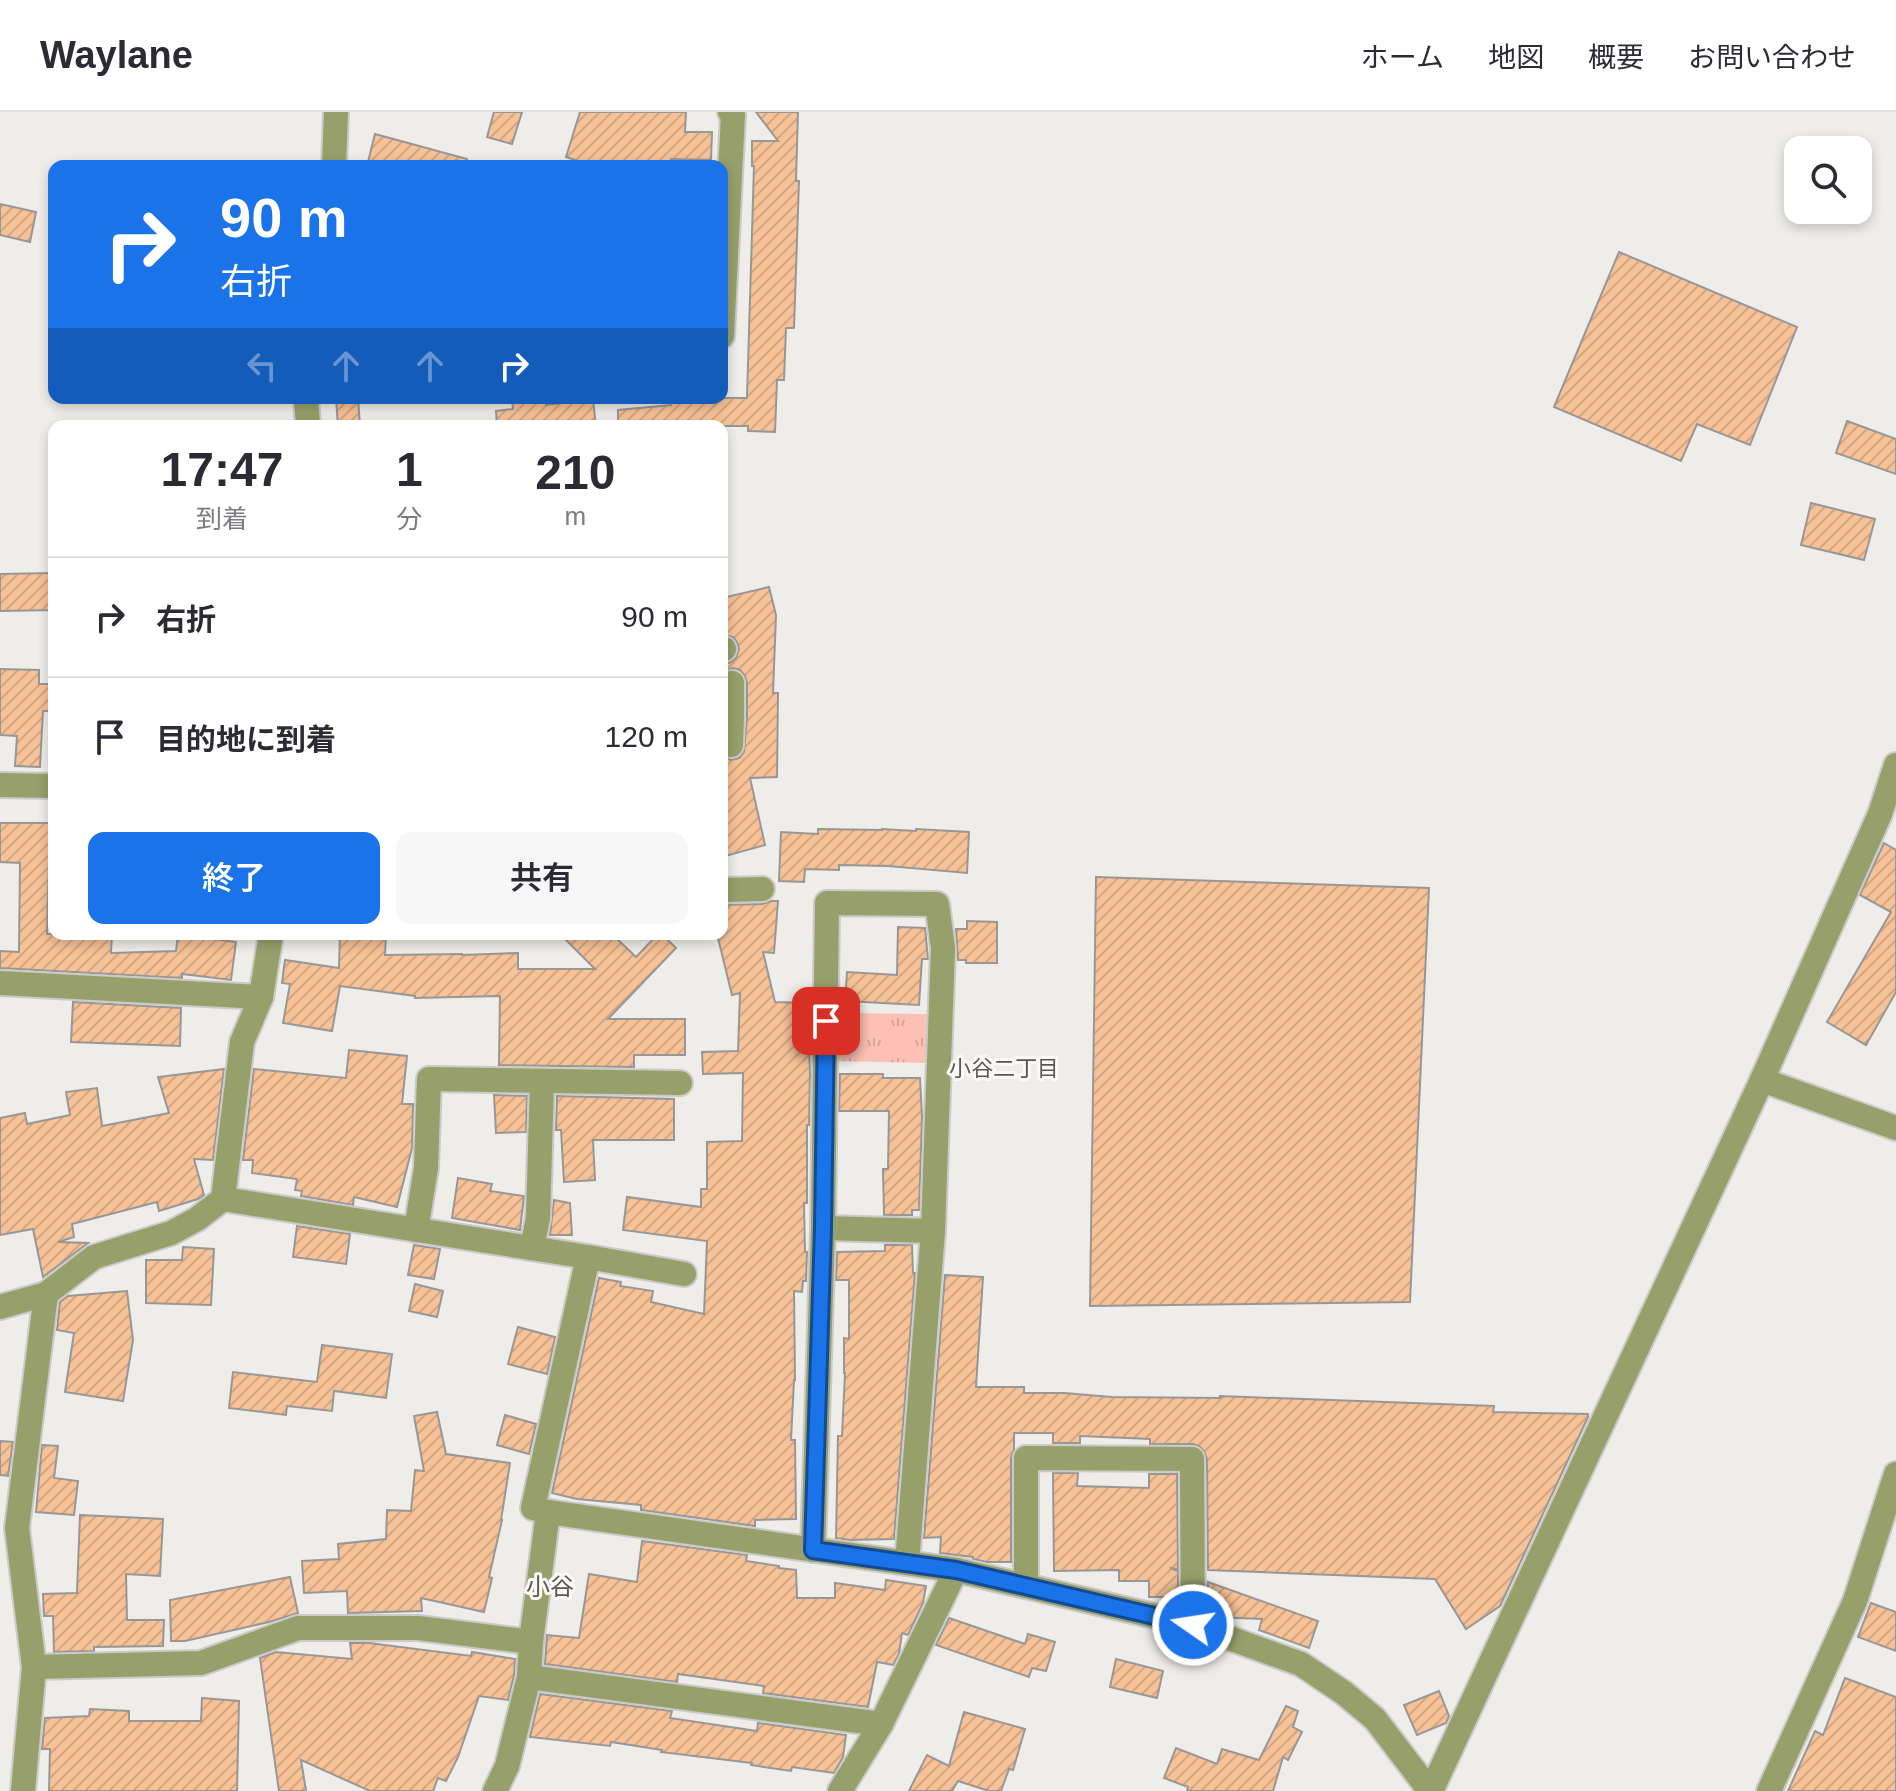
<!DOCTYPE html>
<html lang="ja">
<meta charset="utf-8">
<style>
body{margin:0;font-family:Arial,"Noto Sans JP",sans-serif;background:#f7f7f7;color:#2b2b33;height:100vh;display:flex;flex-direction:column;font-size:30px;white-space:nowrap}
*{box-sizing:border-box;margin:0}
p{font-size:26px;color:#7c7c81}
.icon{flex:none;width:44px;height:44px;fill:none;stroke:currentColor;stroke-width:2;stroke-linecap:round;stroke-linejoin:round}
.map{position:relative;flex:1;overflow:hidden}
.drawer{position:absolute;left:48px;top:308px;width:680px;height:520px;display:flex;flex-direction:column;background:#fff;border-radius:16px;box-shadow:0 4px 12px #0003}
.drawer>*{flex:none}
.banner{position:absolute;left:48px;top:48px;width:680px;height:244px;border-radius:16px;box-shadow:0 4px 12px #0003;background:#1a73e8;color:#fff;overflow:hidden}
.tools{position:absolute;left:1784px;top:24px;display:grid;gap:16px}
.tools a{display:grid;place-items:center;width:88px;height:88px;border-radius:16px;background:#fff;box-shadow:0 4px 12px #0003;font-size:40px}
.pin{position:absolute;display:grid;place-items:center;width:68px;height:68px;color:#fff;margin:-34px;border-radius:16px;box-shadow:0 4px 12px #0006}
.me{position:absolute;width:88px;margin:-44px;rotate:283deg;stroke-linejoin:round;filter:drop-shadow(0 0 6px #0008)}
.turn{display:flex;align-items:center;gap:28px;height:168px;padding:0 40px;font-size:36px}
.turn .icon{width:104px;height:104px;stroke-width:2.5}
.turn b{display:block;font-size:56px;line-height:68px}
.lanes{display:flex;align-items:center;height:76px;padding:0 40px;background:#0003;justify-content:center;gap:40px;direction:ltr}
.lanes .off{opacity:.35}
.eta{display:flex;justify-content:space-evenly;align-items:center;height:136px;text-align:center}
.eta b{font-size:48px;font-weight:600;line-height:56px}
.action{display:flex;gap:16px;margin-top:auto;padding:16px 40px}
.action a{flex:1;height:92px;border-radius:16px;background:#1a73e8;color:#fff;font-size:32px;font-weight:600;line-height:92px;text-align:center}
.action a+a{background:#f7f7f7;color:#2b2b33}
ul{padding:0;list-style:none}
li{display:flex;align-items:center;gap:24px;height:120px;padding:0 40px;border-top:2px solid #e1e1e2}
li div{flex:1}
li b{display:block;font-size:30px}
li em{font-style:normal}
header{display:flex;align-items:center;gap:48px;box-sizing:border-box;height:112px;padding:0 40px;background:#fff;border-bottom:2px solid #e1e1e2}
header strong{font-size:38px}
nav{display:flex;gap:44px;margin-inline-start:auto;font-size:28px}
.map>svg:first-child{display:block}
.park{fill:url(#park-tufts)}
.building{fill:url(#building-hatch);stroke:#999795;stroke-width:2}
.lines{fill:none;stroke-linecap:round;stroke-linejoin:round}
.street-casing{stroke:#cbcac7;stroke-width:28}
.street{stroke:#97a06b;stroke-width:24}
.route-casing{stroke:#114b97;stroke-width:20}
.route{stroke:#1a73e8;stroke-width:14}
.labels{text-anchor:middle;stroke-width:6;stroke-linejoin:round;paint-order:stroke}
.neighbourhood-label{font-size:22px;fill:#595855;stroke:#fcfaf7}
.quarter-label{font-size:24px;fill:#595855;stroke:#fcfaf7}
</style>
<header>
<strong>Waylane</strong>
<nav><a>ホーム</a><a>地図</a><a>概要</a><a>お問い合わせ</a></nav>
</header>
<div class="map">
<svg width="1896" height="1679" viewBox="0 0 1896 1679">
<defs>
<pattern id="park-tufts" width="24" height="20" patternUnits="userSpaceOnUse" patternTransform="scale(2)"><rect width="24" height="20" fill="#fdc0b4"/><path d="M3 7l-1-3M5 7V3M7 7l1-3M15 17l-1-3M17 17v-4M19 17l1-3" fill="none" stroke="#d8a49a"/></pattern>
<pattern id="building-hatch" width="6" height="6" patternUnits="userSpaceOnUse" patternTransform="scale(2)"><rect width="6" height="6" fill="#f7c297"/><path d="M-1 1l2-2M0 6l6-6M5 7l2-2" fill="none" stroke="#d3a681"/></pattern>
</defs>
<rect width="100%" height="100%" fill="#eeedea"/>
<!-- park -->
<path class="park" d="M839,901L928,902L927,951L838,949Z"/>
<!-- building -->
<g class="building">
<path d="M494,0H522L512,32L487,25Z"/>
<path d="M580,0H686L685,20H712L711,48L671,47V54H594L566,45Z"/>
<path d="M756,0H798L796,69H799L794,216H786L784,268H777L775,320L748,319V314H618V298L671,293L670,286H747L754,54H752V29H778Z"/>
<path d="M375,22L467,47L466,54H367Z"/>
<path d="M0,92L36,100L30,130L0,123Z"/>
<path d="M1619,140L1797,215L1750,333L1697,312L1681,349L1554,295Z"/>
<path d="M336,286H358L360,314H338Z"/>
<path d="M512,286H545L546,293L593,287L596,314H497L496,299L513,297Z"/>
<path d="M1847,309L1896,327V362L1836,341Z"/>
<path d="M1811,391L1875,407L1864,448L1801,433Z"/>
<path d="M53,461L54,498L0,499V462Z"/>
<path d="M769,475L776,503L773,581H778L777,665L750,666L765,733L722,745V645L731,648L739,646L744,640L747,605V571L745,564L740,558L733,556L722,560V553L731,550L736,546L739,537L737,530L733,525L722,523V486Z"/>
<path d="M0,557L39,558V572H54V599H43L40,655L15,654L17,624L0,623Z"/>
<path d="M0,711H50L47,822H112L111,841L176,839L178,822L236,830L231,868L182,862V866L0,856V839L19,840L20,751L0,750Z"/>
<path d="M818,717L882,718V717L916,719V717L969,720L967,761L888,754L839,753V758L805,757L804,770L779,769L781,720L818,722Z"/>
<path d="M1884,731L1896,738V880L1866,933L1827,910L1891,800L1860,783Z"/>
<path d="M1096,765L1429,776L1410,1190L1090,1194Z"/>
<path d="M771,789H778L774,841L763,840L775,890L809,891L806,935H809L810,962L809,1013H807V1091H804L805,1140H807L806,1169H803L802,1180L794,1179L795,1268H794L791,1328H795L796,1407L755,1408V1414L641,1398V1393L577,1387L552,1381L599,1166L621,1170L620,1174L653,1179L651,1190L704,1202L707,1129L623,1118L627,1085L701,1095V1077H707V1030L742,1029L743,961L703,962L702,940L738,939L740,881L732,883L717,822H722V793L762,792Z"/>
<path d="M967,809L997,810V851H966V848H958L956,817H967Z"/>
<path d="M898,815L925,816L928,847H922L919,893L845,889L847,860L897,863Z"/>
<path d="M340,822H386L385,843L462,842V843L518,841V857H595L560,822H612L636,845L658,822H662L676,836L608,907H685V943H634V955L499,953L500,884L415,886V884L340,874L332,919L283,911L290,872L282,871L285,848L339,856Z"/>
<path d="M73,890L181,896L180,934L71,930Z"/>
<path d="M349,938L407,944L402,992H413L412,1036L397,1095L354,1085L353,1093L301,1084L302,1079L295,1078L297,1067L252,1061L253,1048H243L254,957L346,966Z"/>
<path d="M224,957L213,1048L194,1047L204,1083L198,1087L159,1099L157,1090L72,1112L74,1125L58,1130L88,1131L43,1165L33,1117L0,1123V1006L25,1001L27,1012L70,1003L66,980L97,976L102,1014L169,1001L158,965Z"/>
<path d="M840,962H883V966H920L922,1005L919,1098H912V1103H884L883,1057H888L889,999H839Z"/>
<path d="M494,983L527,984L526,1020L496,1021Z"/>
<path d="M557,984L674,987V1028H593L595,1068L564,1070L561,1018H556Z"/>
<path d="M458,1066L492,1072L490,1079L524,1084L520,1118L452,1106Z"/>
<path d="M554,1088L570,1091L572,1123H550Z"/>
<path d="M297,1114L350,1122L346,1152L293,1145Z"/>
<path d="M414,1133L440,1137L434,1167L408,1163Z"/>
<path d="M885,1133H912L913,1161H915L894,1427L850,1428L836,1426L838,1324H842L845,1261H844V1226L849,1227V1168H836L837,1140L885,1139Z"/>
<path d="M183,1135L214,1137L211,1193L146,1191V1148H182Z"/>
<path d="M945,1163L983,1165L976,1275H1024V1281H1064L1112,1285L1220,1286V1284L1494,1294L1493,1300L1588,1302V1305L1500,1494L1466,1517L1435,1467L1208,1458L1207,1347L1204,1339L1199,1334L1193,1332H1150V1327L1080,1324V1331H1053V1321H1014V1338L1011,1346V1450H987L973,1447V1445L940,1441L941,1425L924,1426Z"/>
<path d="M415,1172L443,1179L437,1205L409,1199Z"/>
<path d="M127,1179L133,1228L123,1289L65,1280L74,1221L57,1218L60,1190L68,1184Z"/>
<path d="M518,1215L555,1225L547,1262L508,1252Z"/>
<path d="M322,1233L392,1242L386,1286L334,1279L332,1299L287,1294L286,1303L229,1296L233,1260L317,1270Z"/>
<path d="M437,1300L446,1342L510,1351L501,1408H502L489,1465L492,1466L484,1500L421,1486L422,1499L348,1501L347,1479L304,1481L302,1449L339,1447L338,1432L386,1427L387,1398L411,1399L415,1358L424,1359L414,1304Z"/>
<path d="M505,1303L536,1312L529,1342L497,1333Z"/>
<path d="M0,1329L13,1330L8,1364L0,1363Z"/>
<path d="M42,1333L58,1334L54,1366L78,1369L74,1403L36,1400Z"/>
<path d="M1053,1361H1078L1077,1374L1149,1376V1362H1177L1178,1457L1170,1456L1178,1459V1485H1149V1469H1119V1458L1054,1459Z"/>
<path d="M80,1403L163,1407L160,1464L126,1462L127,1508H164L163,1534L94,1535V1539L54,1540L53,1504H44L43,1482L77,1481Z"/>
<path d="M642,1429L747,1443L746,1449L779,1454V1456L796,1458L797,1486H835V1471L885,1478L886,1468L926,1474L923,1491L908,1523L902,1521L899,1542L893,1553L877,1550L868,1595L763,1581L764,1574L678,1562L677,1570L545,1552L547,1523L579,1526L589,1462L637,1470Z"/>
<path d="M290,1465L298,1501L269,1510L185,1529H171L170,1488Z"/>
<path d="M1208,1470L1318,1509L1309,1536L1259,1518L1262,1507L1214,1505L1215,1486H1208Z"/>
<path d="M1871,1491L1896,1500V1539L1858,1525Z"/>
<path d="M949,1506L1025,1532L1028,1522L1055,1530L1046,1559L1032,1556L1029,1565L936,1533Z"/>
<path d="M350,1531H369L471,1544L472,1540L515,1547L514,1563L508,1588L479,1584L458,1645L446,1669L438,1666L433,1679H370L301,1648L306,1679H279L260,1546L276,1540L352,1547Z"/>
<path d="M1116,1547L1163,1559L1157,1586L1110,1575Z"/>
<path d="M1845,1566L1896,1585V1679H1788L1815,1619L1823,1623Z"/>
<path d="M1439,1579L1449,1604L1446,1611L1417,1623L1404,1593Z"/>
<path d="M540,1582L672,1599L670,1606L757,1619L758,1611L846,1623L843,1645L834,1661L792,1655L791,1659L751,1653L752,1651L661,1640L662,1638L611,1630L610,1634L530,1625Z"/>
<path d="M202,1586L239,1589L237,1679H49L50,1637H42L45,1606L89,1604L90,1597L129,1599V1609H201Z"/>
<path d="M1286,1594L1298,1599L1293,1615L1302,1620L1288,1648L1283,1645L1273,1679H1187L1188,1675L1164,1666L1176,1636L1217,1652L1222,1637L1259,1648Z"/>
<path d="M964,1600L1025,1617L1013,1658L1009,1657L1001,1679H989L958,1669L952,1679H909L927,1643L949,1654Z"/>
</g>
<g class="lines">
<!-- street casing -->
<g class="street-casing">
<g id="street">
<path d="M334,54L336,0"/>
<path d="M722,224L733,3L730,0"/>
<path d="M306,286L308,314"/>
<path d="M722,538L724,537"/>
<path d="M722,606L732,604V571"/>
<path d="M731,633L732,604"/>
<path d="M0,673L54,674"/>
<path d="M722,778L762,777"/>
<path d="M0,871L261,885"/>
<path d="M1762,968L1896,1016"/>
<path d="M223,1087L588,1145L533,1396L548,1400L956,1458L881,1612L840,1679"/>
<path d="M823,1116L933,1119"/>
<path d="M416,1118L426,1056L429,967L680,971"/>
<path d="M532,1136L538,1106L542,969"/>
<path d="M588,1145L684,1162"/>
<path d="M0,1195L46,1182"/>
<path d="M813,1438L823,1116L827,791L937,792L943,836L933,1119L907,1451"/>
<path d="M956,1458L1193,1513L1301,1552L1344,1581L1375,1607L1430,1679"/>
<path d="M1026,1474V1346L1192,1347L1193,1513"/>
<path d="M34,1555L201,1551L298,1516H418L531,1530"/>
<path d="M529,1565L881,1612"/>
<path d="M23,1679L34,1555L17,1416L46,1182L94,1145L171,1121L197,1107L223,1087L242,930L261,885L271,822"/>
<path d="M495,1679L507,1654L529,1565L531,1530L548,1400"/>
<path d="M1431,1679L1762,968L1880,702L1896,653"/>
<path d="M1769,1679L1855,1489L1896,1362"/>
</g>
</g>
<!-- street -->
<use href="#street" class="street"/>
</g>
<g class="lines">
<!-- route casing -->
<g class="route-casing">
<path id="route" d="M826,909L823,1116L813,1438L956,1458L1193,1513"/>
</g>
<!-- route -->
<use href="#route" class="route"/>
</g>
<g class="labels">
<!-- neighbourhood labels -->
<g class="neighbourhood-label">
<text x="1004" y="964">小谷二丁目</text>
</g>
<!-- quarter labels -->
<g class="quarter-label">
<text x="550" y="1483">小谷</text>
</g>
</g>
</svg>
<div class="tools">
<a><svg class="icon" aria-label="search" viewBox="0 0 24 24"><circle cx="10" cy="10" r="6"/><path d="M15 15l6 6"/></svg></a>
</div>
<div class="pin" style="left:826px;top:909px;background:#d93025"><svg class="icon" aria-label="arrive" viewBox="0 0 24 24"><path d="M6 21V4h12l-3 4 3 4H6"/></svg></div>
<svg class="me" style="left:1193px;top:1513px" viewBox="-20 -20 40 40"><circle r="17" fill="#1a73e8" stroke="#fff" stroke-width="3"/><path d="M0-11L8 9 0 5-8 9z" fill="#fff"/></svg>
<div class="banner">
<div class="turn"><svg class="icon" aria-label="right" viewBox="0 0 24 24"><path d="M7 20v-9h11M14 6l5 5-5 5"/></svg><div><b>90 m</b>右折</div></div>
<div class="lanes"><svg class="icon off" aria-label="left" viewBox="0 0 24 24"><path d="M17 20v-9H6M10 6l-5 5 5 5"/></svg><svg class="icon off" aria-label="ahead" viewBox="0 0 24 24"><path d="M12 20V5M6 11l6-6 6 6"/></svg><svg class="icon off" aria-label="ahead" viewBox="0 0 24 24"><path d="M12 20V5M6 11l6-6 6 6"/></svg><svg class="icon" aria-label="right" viewBox="0 0 24 24"><path d="M7 20v-9h11M14 6l5 5-5 5"/></svg></div>
</div>
<section class="drawer">
<div class="eta">
<div><b>17:47</b><p>到着</p></div>
<div><b>1</b><p>分</p></div>
<div><b>210</b><p>m</p></div>
</div>
<ul>
<li><svg class="icon" aria-label="right" viewBox="0 0 24 24"><path d="M7 20v-9h11M14 6l5 5-5 5"/></svg><div><b>右折</b></div><em>90 m</em></li>
<li><svg class="icon" aria-label="arrive" viewBox="0 0 24 24"><path d="M6 21V4h12l-3 4 3 4H6"/></svg><div><b>目的地に到着</b></div><em>120 m</em></li>
</ul>
<div class="action"><a>終了</a><a>共有</a></div>
</section>
</div>
